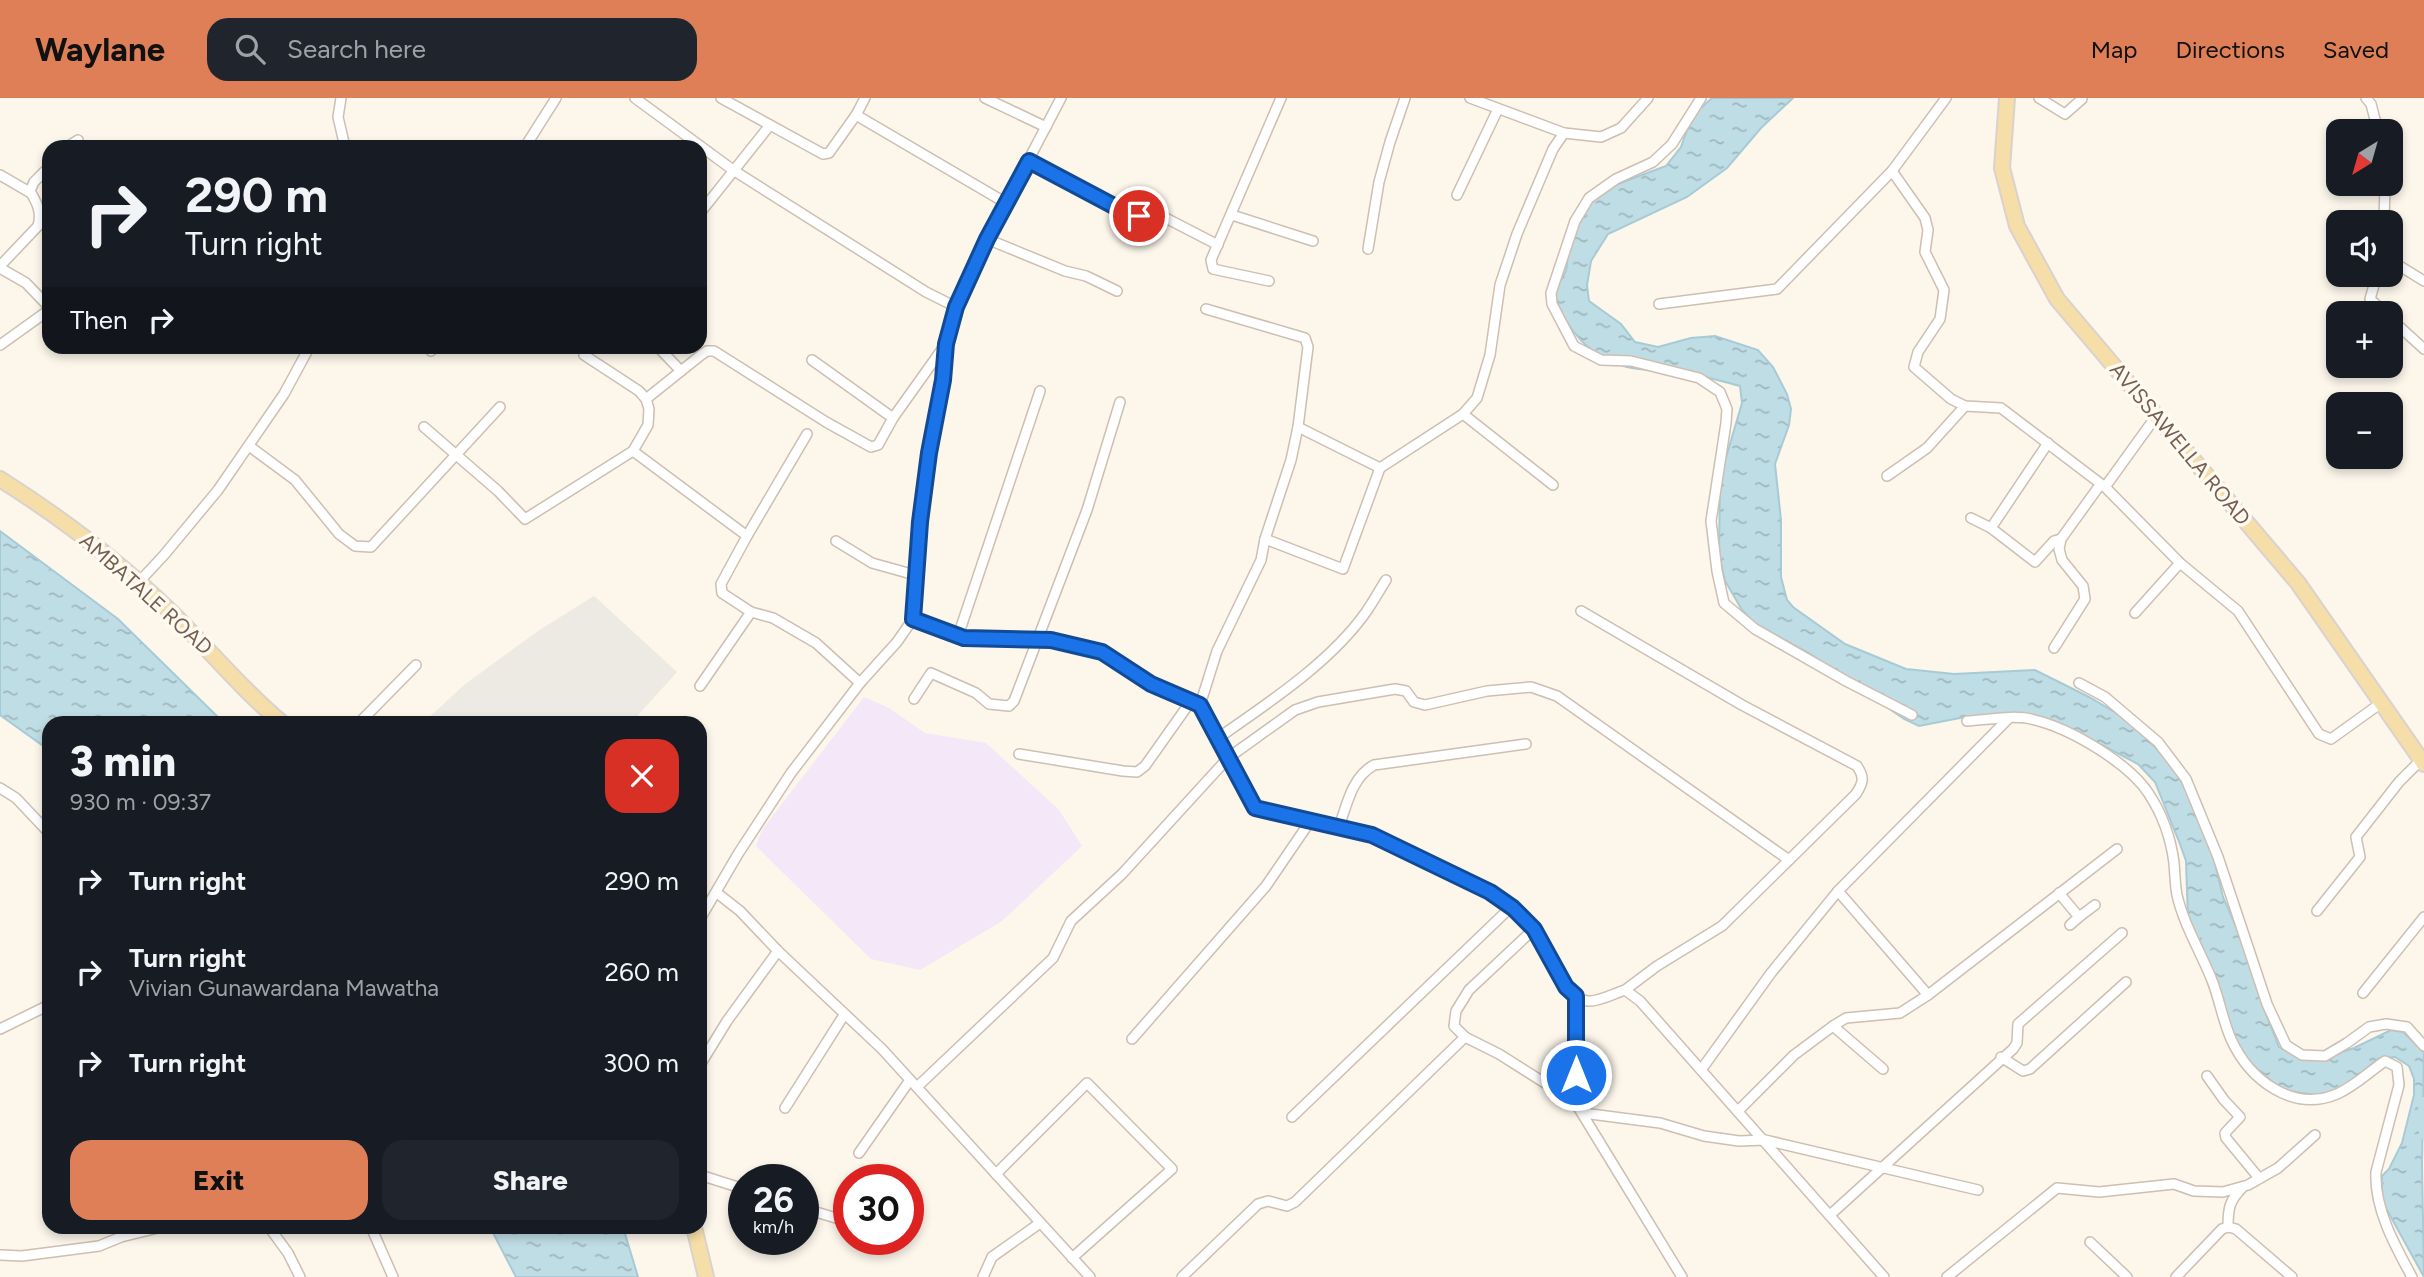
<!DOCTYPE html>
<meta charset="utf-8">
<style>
body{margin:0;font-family:Figtree,sans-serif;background:#20242c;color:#f1f3f6;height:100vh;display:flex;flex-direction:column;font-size:26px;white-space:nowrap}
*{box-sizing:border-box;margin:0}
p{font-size:23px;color:#9ea1a6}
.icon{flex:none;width:38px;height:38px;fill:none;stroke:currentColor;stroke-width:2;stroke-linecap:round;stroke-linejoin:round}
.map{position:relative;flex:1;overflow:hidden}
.side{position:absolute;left:42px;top:618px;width:665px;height:518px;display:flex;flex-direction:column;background:#171b24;border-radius:21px;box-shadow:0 4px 10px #0003}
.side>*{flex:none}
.hud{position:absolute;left:42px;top:42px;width:665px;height:214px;border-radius:21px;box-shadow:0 4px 10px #0003;background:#171b24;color:#f1f3f6;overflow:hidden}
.needle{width:46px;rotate:217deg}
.fabs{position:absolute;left:2326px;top:21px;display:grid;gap:14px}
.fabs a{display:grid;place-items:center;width:77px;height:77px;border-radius:14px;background:#171b24;box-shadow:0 4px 10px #0003;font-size:35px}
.speed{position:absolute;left:728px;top:1066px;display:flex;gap:14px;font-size:35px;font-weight:700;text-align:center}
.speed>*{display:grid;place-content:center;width:91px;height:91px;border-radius:50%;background:#171b24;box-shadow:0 4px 10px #0003;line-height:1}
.speed small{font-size:18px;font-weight:400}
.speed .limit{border:10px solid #d22;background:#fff;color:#111}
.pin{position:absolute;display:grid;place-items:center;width:60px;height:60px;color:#fff;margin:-30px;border:4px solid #fff;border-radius:50%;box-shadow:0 2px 7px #0007}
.me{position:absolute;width:77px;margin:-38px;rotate:0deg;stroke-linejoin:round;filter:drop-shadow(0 0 5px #0008)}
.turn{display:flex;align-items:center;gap:24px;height:147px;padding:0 28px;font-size:32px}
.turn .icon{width:91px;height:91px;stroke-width:2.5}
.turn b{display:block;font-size:49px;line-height:60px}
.then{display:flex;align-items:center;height:66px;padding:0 28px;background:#0003;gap:14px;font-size:26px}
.round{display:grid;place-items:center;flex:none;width:74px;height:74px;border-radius:21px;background:#20242c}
.summary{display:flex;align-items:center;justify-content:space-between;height:119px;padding:0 28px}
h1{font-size:42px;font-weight:800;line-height:52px}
.action{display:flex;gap:14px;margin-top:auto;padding:14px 28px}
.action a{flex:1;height:80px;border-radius:21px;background:#de7f58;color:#111;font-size:28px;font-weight:800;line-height:80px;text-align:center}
.action a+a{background:#20242c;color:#f1f3f6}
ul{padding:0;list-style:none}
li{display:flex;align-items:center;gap:21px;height:91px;padding:0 28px}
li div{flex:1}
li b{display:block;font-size:26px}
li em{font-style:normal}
header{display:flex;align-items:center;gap:42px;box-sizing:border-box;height:98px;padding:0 35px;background:#de7f58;color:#111}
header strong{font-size:33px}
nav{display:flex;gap:38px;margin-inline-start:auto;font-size:24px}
.search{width:490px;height:63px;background:#20242c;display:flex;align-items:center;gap:18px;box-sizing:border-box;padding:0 24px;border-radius:21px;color:#9ea1a6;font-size:26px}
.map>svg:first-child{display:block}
.industrial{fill:#ede9e3}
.education{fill:#f3e7f8}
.water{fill:url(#water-ripples);stroke:#a6cbd6;stroke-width:2}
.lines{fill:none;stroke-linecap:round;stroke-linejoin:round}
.canal{stroke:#bfdde5;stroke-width:10}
.minor-casing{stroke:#cdbfb1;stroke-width:12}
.primary-casing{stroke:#d9d2ce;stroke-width:18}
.minor{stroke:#fff;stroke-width:9}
.primary{stroke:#f6dea8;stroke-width:14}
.route-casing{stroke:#114b97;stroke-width:18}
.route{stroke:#1a73e8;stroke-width:12}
.labels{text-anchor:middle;stroke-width:7;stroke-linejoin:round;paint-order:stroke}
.street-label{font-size:21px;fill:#765f4f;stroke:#fefaf1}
</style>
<header>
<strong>Waylane</strong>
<div class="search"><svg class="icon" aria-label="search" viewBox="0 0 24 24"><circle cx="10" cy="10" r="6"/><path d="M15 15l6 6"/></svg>Search here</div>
<nav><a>Map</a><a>Directions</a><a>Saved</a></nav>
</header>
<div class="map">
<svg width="2424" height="1179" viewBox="0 0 2424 1179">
<defs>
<pattern id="water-ripples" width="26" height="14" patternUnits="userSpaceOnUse" patternTransform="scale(1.75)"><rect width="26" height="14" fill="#bfdde5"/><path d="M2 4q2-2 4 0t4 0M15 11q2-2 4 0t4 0" fill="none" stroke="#a0b6bc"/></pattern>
</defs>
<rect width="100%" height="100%" fill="#fcf6eb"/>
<!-- industrial -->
<path class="industrial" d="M594,498L677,574L631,625H423L464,587L538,533Z"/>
<!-- education -->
<path class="education" d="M864,599L889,610L925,635L986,645L1059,712L1082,748L1002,823L920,872L871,861L756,748L762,732Z"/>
<!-- water -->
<g class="water">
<path d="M1712,0H1793L1761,30L1727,70L1687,99L1608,136L1591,163L1587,187L1589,203L1621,226L1635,244L1658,249L1691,240L1715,238L1758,252L1773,269L1787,296L1791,311L1789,327L1775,366L1781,422V479L1787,502L1793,509L1845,546L1906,571L1954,576L2035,572L2089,599L2131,624L2171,666L2195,707L2212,753L2223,799L2247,854L2264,911L2279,949L2302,961H2322L2354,950L2391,932L2403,934L2424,954L2422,1067L2424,1179L2382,1103V1078L2389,1071L2402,1045L2414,997V981L2409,968L2395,959L2379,960L2340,992L2316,997L2282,992L2249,964L2228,927L2188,821L2186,763L2180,746L2155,684L2138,666L2102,647L2031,618L1965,619L1919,628L1904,621L1807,554L1754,525L1742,512L1725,483L1719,457L1720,380L1742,305L1740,288C1724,284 1708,279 1692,276C1671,272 1648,274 1627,269C1590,260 1564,230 1554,194L1566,173L1570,140L1592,104L1618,86L1666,68L1681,49L1692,18Z"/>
<path d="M0,433L118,521L224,625H49V652L0,617Z"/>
<path d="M490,1129H623L638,1179H516Z"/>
</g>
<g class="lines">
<!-- canal -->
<path class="canal" d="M2423,1004L2424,1036"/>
<!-- minor casing -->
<g class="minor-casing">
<g id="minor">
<path d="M341,0L338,19L345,49"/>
<path d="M635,0L733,72L926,194L956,209"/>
<path d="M721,0L823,56L829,55L856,17L865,0"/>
<path d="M985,0L1046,29"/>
<path d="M1470,0L1564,35L1601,39L1621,30L1648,0"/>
<path d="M1701,0L1672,46L1653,64L1616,81L1589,100L1575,123L1551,195L1552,206L1574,248L1601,262L1631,263L1699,280L1720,294L1727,311L1726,325L1711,423L1717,473L1724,505L1755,531L1846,583L1912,617"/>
<path d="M2039,0L2065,16L2082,1"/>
<path d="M2366,0L2371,6L2378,33"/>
<path d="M856,17L1006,105"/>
<path d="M67,49L78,42"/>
<path d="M525,49L556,0"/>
<path d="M1029,63L1127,115L1139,118L1158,116L1218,147"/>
<path d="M1892,73L1925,120L1928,132L1925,154L1944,192L1940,221L1918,254L1914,269L1951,301L1965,308L2001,310L2105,389L2180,465L2238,513L2319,636L2331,641L2381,605"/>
<path d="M0,77L31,95"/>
<path d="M1457,97L1498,11"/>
<path d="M700,115L770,27"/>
<path d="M1232,117L1313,143"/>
<path d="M2384,124L2385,86"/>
<path d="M987,141L1065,173L1086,178L1117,193"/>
<path d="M1368,151L1379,84L1390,44L1405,0"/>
<path d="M2390,162L2424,183"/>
<path d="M0,168L38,128C42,114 37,105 30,93L34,84L49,69"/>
<path d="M0,170L26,185L49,209"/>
<path d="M2377,177L2370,201L2385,215"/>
<path d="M1269,183L1213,171L1211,162L1281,0"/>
<path d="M1659,206L1777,191L1892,73L1946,0"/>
<path d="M2390,220L2424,251"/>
<path d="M0,247L49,212"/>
<path d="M657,248L681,273"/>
<path d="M431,253L435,248"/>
<path d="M812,262L893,320L945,247"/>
<path d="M646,301L701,257L707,253H714L826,324L871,349L878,347L893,320"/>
<path d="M1463,316L1553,387"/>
<path d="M424,329L498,393L525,421L633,353L648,327L649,311L646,301L639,293L584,257"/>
<path d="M1298,329L1380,370"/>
<path d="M249,348L295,382L339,436L355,448L371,449L500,309"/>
<path d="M633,353L747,438L721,486L722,495L751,514L773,520L816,545L860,585"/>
<path d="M1887,378L1927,350L1965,308"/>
<path d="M2105,389L2157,317"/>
<path d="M1971,420L1991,430L2035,464L2054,443L2061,441"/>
<path d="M1991,430L2048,345"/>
<path d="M747,438L807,336"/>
<path d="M1265,441L1343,471L1380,370L1463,316L1477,300L1490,257L1500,187L1517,136L1553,51L1564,35"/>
<path d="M836,443L872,465L915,477"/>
<path d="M138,485L164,457L218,392L284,296L310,248"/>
<path d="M1581,513L1742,607L1857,668C1865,680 1863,685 1856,696L1722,828L1657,868L1625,892"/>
<path d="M2135,515L2180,465"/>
<path d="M913,521L964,540L1051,542L1102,554L1151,586L1200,607"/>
<path d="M958,538L1040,293"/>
<path d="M2054,550L2085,501L2083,488L2062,462L2059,451L2061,441L2100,387"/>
<path d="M2079,585L2105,599L2158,644L2186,681L2218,759L2267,906L2286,947L2302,957L2325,958L2347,945L2369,929L2386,926L2407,929L2424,948"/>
<path d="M700,588L751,514"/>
<path d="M914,601L931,575L976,595L989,606L1009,608L1014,603L1087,412L1120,304"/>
<path d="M1967,623C1988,622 2014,616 2035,622C2071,631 2129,665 2149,696C2162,716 2171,741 2174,765C2175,776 2175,787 2177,797C2184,828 2202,856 2213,885C2220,904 2223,923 2231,941C2249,981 2292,1015 2337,996C2355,988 2369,974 2385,963L2397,969L2399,987L2376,1074C2374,1110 2395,1148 2412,1179"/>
<path d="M359,625L416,567"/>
<path d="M1218,640C1267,606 1331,564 1366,514C1373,504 1379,493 1386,482"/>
<path d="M1019,656L1123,673L1137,674L1145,668L1191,603"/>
<path d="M0,690L16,700L49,735"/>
<path d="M1339,729C1347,706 1352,679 1374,667L1526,646"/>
<path d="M1838,793L1928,897"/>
<path d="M717,795L740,813L778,853L882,951L1090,1179"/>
<path d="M2059,795L2079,819L2095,807"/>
<path d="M2317,813L2360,759L2356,739L2399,684L2421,662"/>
<path d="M700,821L738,756L791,675L860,585L897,544L913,521L916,504L915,474L929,355L943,282L946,246L956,209L987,141L1061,0"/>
<path d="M2070,827L2079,819"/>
<path d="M1534,831L1513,810L1490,794L1372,737L1255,710L1228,660L1295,612L1318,604L1395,591L1406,593L1414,604L1425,607L1487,593L1531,589L1557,598L1789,762"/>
<path d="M2363,895L2424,819"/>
<path d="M1833,928L1883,971"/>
<path d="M0,931L49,907"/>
<path d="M1465,939L1499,956L1575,1004L1682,1179"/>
<path d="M1132,941L1266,788L1311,722"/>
<path d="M2001,959L2023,973L2030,971L2126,884"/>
<path d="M700,967L727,923L778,853"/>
<path d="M1701,972L1771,875L1838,793L2009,620"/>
<path d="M2207,978L2224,1002L2240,1019L2225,1035L2226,1040L2259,1080"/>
<path d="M917,989L1053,860L1071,823L1122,776L1228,660L1200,607L1217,553L1261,462L1265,441L1291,362L1298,329L1308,249L1305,240L1206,211"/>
<path d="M1575,1004L1576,898"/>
<path d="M785,1010L844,917"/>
<path d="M1739,1012L1794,957L1833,928L1846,920L1900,915L1928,897L2117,751"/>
<path d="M1583,1015L1660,1025L1704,1038L1739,1043L1765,1042L1978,1092"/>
<path d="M1292,1019L1511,809"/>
<path d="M859,1055L910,982"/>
<path d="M996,1076L1087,985L1172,1071L1072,1160"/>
<path d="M700,1077L744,1091"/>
<path d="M803,1110L849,1124"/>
<path d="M1830,1117L2013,951L2017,945L2018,926L2122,835"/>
<path d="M269,1129L288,1155L300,1179"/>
<path d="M371,1129L393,1179"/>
<path d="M2228,1129C2228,1111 2229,1103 2242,1090"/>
<path d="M2090,1144L2127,1179"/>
<path d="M0,1157L22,1158L99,1148L121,1139L162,1129"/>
<path d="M983,1179L992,1159L1040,1125"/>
<path d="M1182,1179L1258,1106L1268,1103L1287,1108L1295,1104L1465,939L1454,928L1456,913L1469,892L1534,831C1544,850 1565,902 1588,903C1599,904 1615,895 1625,892L1640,903L1884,1179"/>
<path d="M1947,1179L2057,1090L2099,1094L2174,1086L2194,1093L2223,1094L2248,1087L2278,1070L2315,1037"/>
<path d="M2176,1179L2222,1131L2228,1129L2236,1131L2292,1179"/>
</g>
</g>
<!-- primary casing -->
<g class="primary-casing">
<g id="primary">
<path d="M2007,0L2002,70L2017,128L2057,201L2298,485L2424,666"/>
<path d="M0,381C63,421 119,463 172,515C209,551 242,592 282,625"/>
<path d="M694,1129L706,1179"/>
</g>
</g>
<!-- minor -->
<use href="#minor" class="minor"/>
<!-- primary -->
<use href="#primary" class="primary"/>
</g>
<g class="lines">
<!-- route casing -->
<g class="route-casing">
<path id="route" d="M1139,118L1127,115L1029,63L987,141L956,209L946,246L943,282L929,355L920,424L913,521L964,540L1051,542L1102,554L1151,586L1200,607L1255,710L1372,737L1490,794L1513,810L1534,831L1566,889L1576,898V977"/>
</g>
<!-- route -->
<use href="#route" class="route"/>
</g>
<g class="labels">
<!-- street labels -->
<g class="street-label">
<text transform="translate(2180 346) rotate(50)" y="7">AVISSAWELLA ROAD</text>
<text transform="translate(146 496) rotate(42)" y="7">AMBATALE ROAD</text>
</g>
</g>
</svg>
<div class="fabs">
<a><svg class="needle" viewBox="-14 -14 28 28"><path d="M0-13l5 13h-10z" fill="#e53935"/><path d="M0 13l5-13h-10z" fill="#9ea1a6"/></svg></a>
<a><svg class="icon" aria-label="sound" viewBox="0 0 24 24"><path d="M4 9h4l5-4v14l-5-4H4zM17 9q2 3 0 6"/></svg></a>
<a>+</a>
<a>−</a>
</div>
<div class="speed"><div>26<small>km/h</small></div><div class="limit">30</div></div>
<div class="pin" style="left:1139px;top:118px;background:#d93025"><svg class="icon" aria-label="arrive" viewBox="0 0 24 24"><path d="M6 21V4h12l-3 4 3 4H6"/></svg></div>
<svg class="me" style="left:1576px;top:977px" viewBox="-20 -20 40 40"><circle r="17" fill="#1a73e8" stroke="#fff" stroke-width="3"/><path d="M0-11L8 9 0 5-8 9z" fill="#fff"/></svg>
<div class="hud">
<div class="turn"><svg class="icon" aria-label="right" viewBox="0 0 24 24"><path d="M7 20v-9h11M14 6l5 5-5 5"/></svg><div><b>290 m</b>Turn right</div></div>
<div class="then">Then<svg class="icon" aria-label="right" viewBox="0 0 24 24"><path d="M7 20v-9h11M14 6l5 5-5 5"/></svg></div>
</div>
<section class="side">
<div class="summary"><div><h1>3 min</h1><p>930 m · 09:37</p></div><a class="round" style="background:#d93025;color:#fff"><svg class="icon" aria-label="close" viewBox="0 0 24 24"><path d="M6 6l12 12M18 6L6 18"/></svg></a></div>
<ul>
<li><svg class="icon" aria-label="right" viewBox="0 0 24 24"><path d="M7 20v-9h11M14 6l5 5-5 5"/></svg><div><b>Turn right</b></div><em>290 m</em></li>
<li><svg class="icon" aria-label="right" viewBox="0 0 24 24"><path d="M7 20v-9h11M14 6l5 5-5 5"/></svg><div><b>Turn right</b><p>Vivian Gunawardana Mawatha</p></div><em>260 m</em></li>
<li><svg class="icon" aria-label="right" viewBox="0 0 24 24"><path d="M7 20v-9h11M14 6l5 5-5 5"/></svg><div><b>Turn right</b></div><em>300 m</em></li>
</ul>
<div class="action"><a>Exit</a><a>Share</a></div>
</section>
</div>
